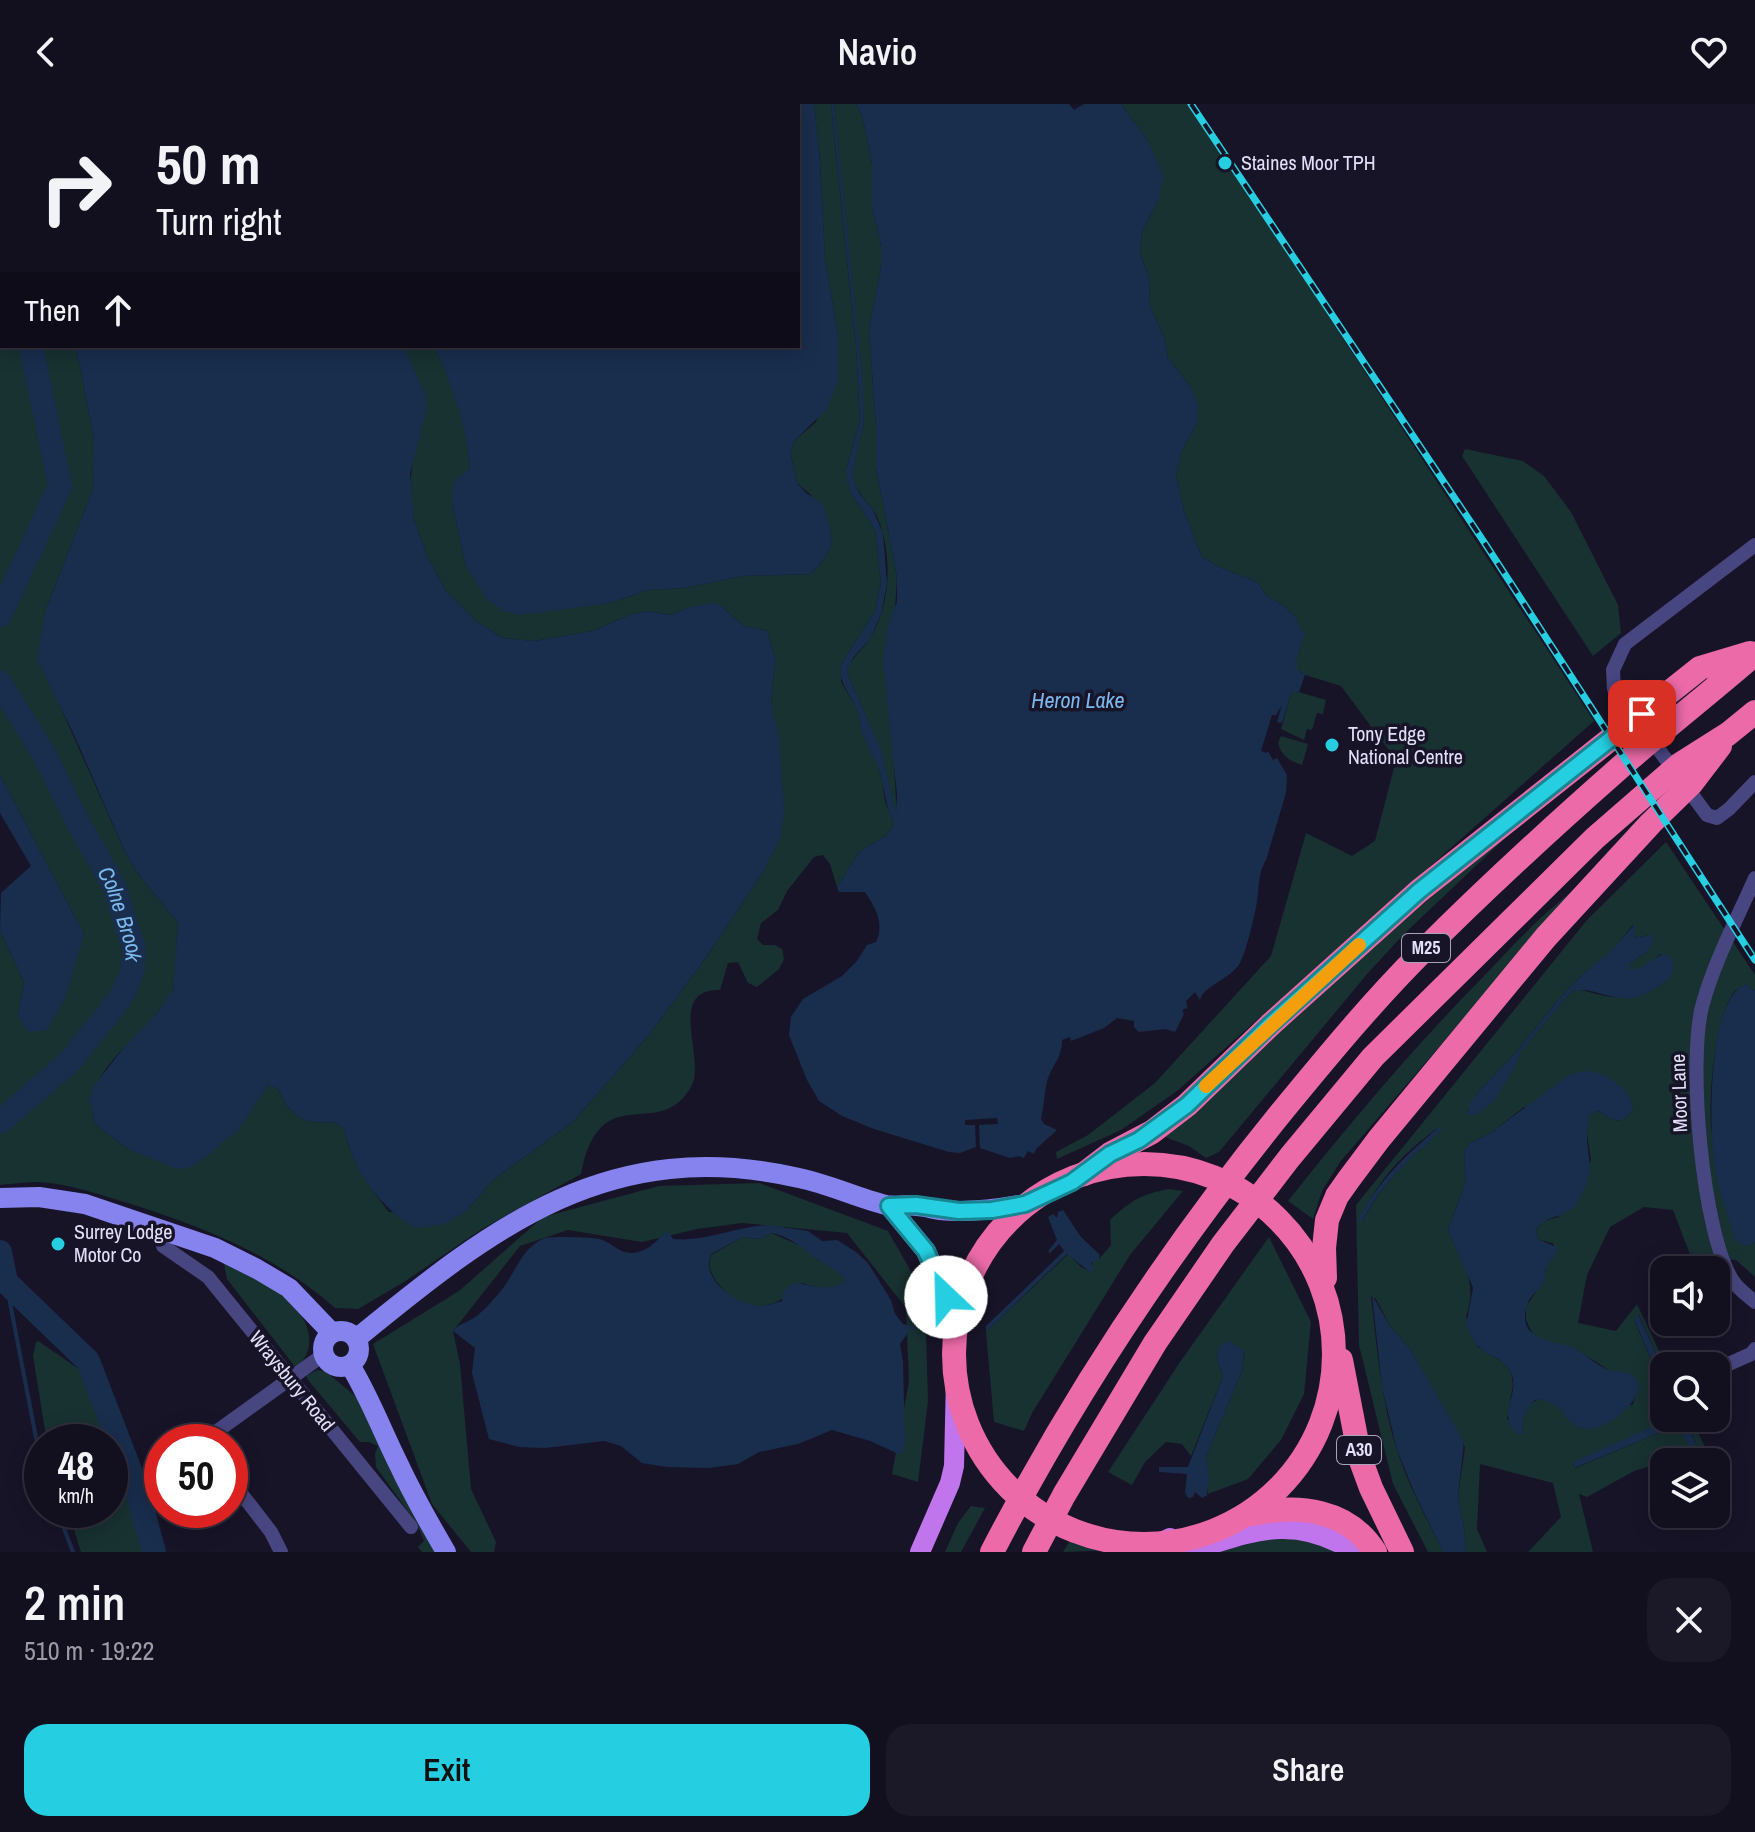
<!DOCTYPE html>
<meta charset="utf-8">
<style>
body{margin:0;font-family:"Archivo Narrow",sans-serif;background:#1b1827;color:#f1f3f6;height:100vh;display:flex;flex-direction:column;font-size:30px;white-space:nowrap}
*{box-sizing:border-box;margin:0}
p{font-size:26px;color:#9c9ca4}
.icon{flex:none;width:44px;height:44px;fill:none;stroke:currentColor;stroke-width:2;stroke-linecap:round;stroke-linejoin:round}
.map{position:relative;height:1448px;overflow:hidden}
.drawer{display:flex;flex-direction:column;background:#120f1e;flex:1}
.drawer>*{flex:none}
.banner{position:absolute;left:0px;top:0px;width:800px;height:244px;box-shadow:0 4px 20px #0003,0 0 0 2px #312f3c;background:#120f1e;color:#f1f3f6;overflow:hidden}
.controls{position:absolute;left:1650px;top:1152px;display:grid;gap:16px}
.controls a{display:grid;place-items:center;width:80px;height:80px;border-radius:16px;background:#120f1e;box-shadow:0 4px 20px #0003,0 0 0 2px #312f3c;font-size:40px}
.speed{position:absolute;left:24px;top:1320px;display:flex;gap:16px;font-size:40px;font-weight:700;text-align:center}
.speed>*{display:grid;place-content:center;width:104px;height:104px;border-radius:50%;background:#120f1e;box-shadow:0 4px 20px #0003,0 0 0 2px #312f3c;line-height:1}
.speed small{font-size:20px;font-weight:400}
.speed .limit{border:12px solid #d22;background:#fff;color:#111}
.pin{position:absolute;display:grid;place-items:center;width:68px;height:68px;color:#fff;margin:-34px;border-radius:16px;box-shadow:0 4px 12px #0006}
.me{position:absolute;width:88px;margin:-44px;rotate:336deg;stroke-linejoin:round;filter:drop-shadow(0 0 6px #0008)}
.turn{display:flex;align-items:center;gap:28px;height:168px;padding:0 24px;font-size:36px}
.turn .icon{width:104px;height:104px;stroke-width:2.5}
.turn b{display:block;font-size:56px;line-height:68px}
.then{display:flex;align-items:center;height:76px;padding:0 24px;background:#0003;gap:16px;font-size:30px}
.round{display:grid;place-items:center;flex:none;width:84px;height:84px;border-radius:24px;background:#1b1827}
.headline{display:flex;align-items:center;justify-content:space-between;height:136px;padding:0 24px}
h1{font-size:48px;font-weight:600;line-height:60px}
.primary-button{display:flex;gap:16px;margin-top:auto;padding:16px 24px}
.primary-button a{flex:1;height:92px;border-radius:24px;background:#25cee1;color:#111;font-size:32px;font-weight:600;line-height:92px;text-align:center}
.primary-button a+a{background:#1b1827;color:#f1f3f6}
header{display:flex;justify-content:space-between;align-items:center;height:104px;padding:0 24px;background:#120f1e;font-size:36px;font-weight:600}
.map>svg:first-child{display:block}
.green{fill:#183131;fill-rule:evenodd}
.water{fill:#192d4d;fill-rule:evenodd}
.lines{fill:none;stroke-linecap:round;stroke-linejoin:round}
.stream{stroke:#192d4d;stroke-width:4}
.river{stroke:#192d4d;stroke-width:24}
.street{stroke:#484681;stroke-width:14}
.secondary{stroke:#8683ee;stroke-width:20}
.primary{stroke:#c075ec;stroke-width:20}
.highway{stroke:#eb6aa7;stroke-width:24}
.rail-casing{stroke:#25cee1;stroke-width:7}
.rail{stroke:#181428;stroke-width:4;stroke-dasharray:12;stroke-linecap:butt}
.route-casing{stroke:#188692;stroke-width:20}
.route{stroke:#25cee1;stroke-width:14}
.slow{stroke:#f59e0b;stroke-width:14}
.poi-dot{fill:#25cee1;stroke:#181428;stroke-width:3}
.labels{text-anchor:middle;stroke-width:7;stroke-linejoin:round;paint-order:stroke}
.shield{fill:#181428;stroke:#a6a3bc;stroke-width:2}
.shield-label{font-size:18px;font-weight:bold;fill:#e3e0fb}
.poi-label{font-size:20px;fill:#e3e0fb;stroke:#181428;text-anchor:start}
.street-label{font-size:20px;fill:#e3e0fb;stroke:#181428}
.water-label{font-size:22px;font-style:italic;fill:#7bb8ed;stroke:#181428}
</style>
<header><svg class="icon" aria-label="back" viewBox="0 0 24 24"><path d="M15 5l-7 7 7 7"/></svg>Navio<svg class="icon" aria-label="heart" viewBox="0 0 24 24"><path d="M12 20l-8-8c-3-5 5-10 8-4 3-6 11-1 8 4z"/></svg></header>
<div class="map">
<svg width="1755" height="1448" viewBox="0 0 1755 1448">
<rect width="100%" height="100%" fill="#181428"/>
<!-- green -->
<g class="green">
<path d="M0,0L2,242H74L80,262L94,337V363L93,385L45,508L60,602L125,748L141,774L178,819C176,835 177,876 172,887C154,925 93,957 92,1002C91,1008 94,1015 95,1020L128,1045L235,1027L268,981L278,985C291,1014 304,1021 335,1018L344,1025C351,1058 369,1082 389,1108L467,1106L494,1075L572,1019L649,931L710,848L763,768L781,731L771,599L775,554L767,527L744,522L721,502L687,504L671,511L648,507L632,510L593,527L534,537L503,534L477,518L446,487L428,454L414,415L410,381L414,346L412,265L403,242H434L454,285L465,322L470,364L452,400L466,463L575,503L610,499L648,486L684,484L743,472L810,470L819,462L831,443L830,423L811,391L797,379L790,348L795,336L816,318L836,252L838,230L825,155L820,57L814,0H831L856,243L860,317L847,363L851,389L875,426L881,479L875,507L842,559L841,578L856,603L863,631L875,652L882,677L885,697L894,720L887,731L859,748L837,783L830,760L823,751L814,753L787,787L778,806L761,819L757,835L763,841H775L782,845L784,855L779,865L757,883L748,879L738,858L728,859L720,886C665,885 707,955 691,983C658,1040 601,971 581,1070L482,1125L404,1178L358,1205L335,1204C276,1151 197,1120 121,1097C95,1089 65,1079 37,1078C25,1078 12,1080 0,1081V827L24,878L18,911L84,830L0,671Z"/>
<path d="M834,0H856L862,12L868,39L872,60V103L881,142V163L869,226L876,323V364L897,473L895,506L888,521L887,595L892,625L897,713L891,699L881,646L847,569C850,554 863,546 870,534C880,518 885,499 887,481C889,459 886,428 875,409C868,397 855,387 853,372C851,355 860,334 864,318Z"/>
<path d="M1121,0H1189L1594,617L1177,987L1121,1026L1057,1055L1056,1048L1088,1031L1155,979L1271,852L1306,729L1352,752L1375,737L1396,656L1341,582L1305,571L1297,566V554L1304,528L1300,526L1296,513L1283,501L1267,492L1257,478L1219,463L1202,453L1184,407L1176,371L1182,347L1197,319L1191,283L1168,254L1164,233L1150,202L1149,174L1140,149L1142,128L1158,97L1148,37Z"/>
<path d="M1465,345L1523,357L1544,372L1571,408L1618,501L1621,529L1593,552L1462,352Z"/>
<path d="M1292,586L1326,596L1323,610L1317,609L1312,626L1307,625L1304,636L1281,625Z"/>
<path d="M1281,632L1308,640L1302,661C1290,657 1281,652 1278,639Z"/>
<path d="M1499,736L1502,737L1403,831L1368,869L1219,1048L1206,1054L1189,1042L1165,1033L1360,853Z"/>
<path d="M1666,738L1755,871V887L1746,880C1744,881 1736,886 1735,887C1714,911 1706,1006 1713,1037C1721,1072 1736,1107 1747,1142L1755,1138V1173L1736,1156L1691,1153L1673,1106L1644,1103L1610,1123L1587,1171L1578,1219L1616,1227L1637,1200L1666,1262H1664V1267L1639,1211L1635,1218L1664,1286V1314H1671L1573,1361L1575,1364L1673,1323L1680,1325L1696,1339L1684,1314H1691L1706,1345L1634,1367L1587,1393L1579,1390L1593,1448H1528L1561,1413L1553,1379L1480,1360L1477,1425L1487,1448H1466L1464,1424L1458,1391L1465,1343L1410,1245L1390,1222L1376,1195L1371,1192C1377,1244 1381,1296 1397,1346C1408,1381 1427,1415 1443,1448H1428L1393,1380L1359,1241L1356,1101L1587,816ZM1633,821L1634,834L1650,831L1647,848L1630,859V866H1640L1661,850L1665,878C1639,893 1628,898 1597,890C1587,888 1582,884 1572,887L1466,1009L1477,989L1511,954L1560,894L1582,871L1611,848ZM1524,1003L1633,1006C1622,1022 1611,1017 1599,1007L1590,1010L1586,1023L1591,1056L1558,1113L1542,1118L1536,1126L1538,1135L1554,1140L1546,1163L1544,1177L1526,1202V1216L1533,1231L1546,1238L1576,1245L1610,1267L1629,1270L1636,1276L1637,1287L1633,1300L1583,1325C1568,1316 1549,1283 1531,1300C1522,1308 1522,1317 1523,1329L1507,1315L1513,1281L1511,1268L1504,1259L1478,1243L1466,1212C1479,1179 1461,1157 1448,1126L1466,1077L1464,1048L1469,1040L1492,1028ZM1439,1023C1411,1053 1381,1081 1362,1118C1373,1078 1406,1047 1439,1023Z"/>
<path d="M1576,784L1340,1058L1322,1087L1313,1115L1288,1097C1350,1019 1414,943 1484,872C1513,841 1542,810 1576,784Z"/>
<path d="M759,1079L888,1127L925,1192L928,1298L918,1378L892,1370L909,1277L906,1204L847,1129L742,1119L697,1125L642,1138L568,1126L520,1142L453,1227L460,1260L471,1385L496,1438L494,1448H471L432,1400L373,1240L459,1187L543,1113L659,1082Z"/>
<path d="M1169,1085L1183,1087L1130,1151L1032,1309L1024,1327L994,1318L986,1228L1068,1150L1081,1163L1091,1168L1093,1156L1099,1155L1111,1141L1110,1116C1130,1097 1142,1090 1169,1085Z"/>
<path d="M771,1129L808,1145L818,1156L833,1163L847,1176C832,1187 819,1185 802,1179C790,1190 780,1199 763,1202C741,1206 702,1176 711,1151L743,1133L759,1135Z"/>
<path d="M1269,1133L1311,1218L1304,1290L1281,1336L1248,1375L1208,1390L1206,1352L1242,1267L1244,1247L1218,1246L1217,1256L1223,1272L1191,1352L1182,1340L1166,1338L1145,1358L1132,1381L1108,1368L1180,1258Z"/>
<path d="M223,1155C241,1164 264,1172 279,1185C303,1206 324,1239 296,1264L227,1175Z"/>
<path d="M38,1237L79,1265L98,1288L142,1418L144,1448H81L68,1406H110V1338H47L33,1252L36,1238Z"/>
<path d="M317,1266L325,1267L365,1300L437,1448H422L418,1443L424,1437L417,1420L376,1363L375,1350L378,1342L369,1338H360L308,1276L306,1272Z"/>
<path d="M971,1402L985,1404L961,1448H945L958,1419Z"/>
<path d="M1278,1432L1316,1437L1340,1448H1218Z"/>
<path d="M1071,1435L1092,1445L1116,1446L1063,1448Z"/>
</g>
<!-- water -->
<g class="water">
<path d="M2,0H329L330,2H2Z"/>
<path d="M392,0H814L820,57L825,155L838,230V278L826,306L795,336L790,348L797,379L806,389L822,399L830,423L831,443L819,462L810,470L743,472L684,484L648,486L610,499L520,511L504,507L487,495L466,463L452,400L454,377L470,364C465,316 454,286 434,242H798V2H391Z"/>
<path d="M831,0H834L862,269L864,318L856,350L853,372L858,387L873,406L883,429L887,480L881,510L870,535L853,554L847,569L881,645L896,710L897,691L883,557L888,521L897,498V473L876,364V323L869,226L881,163V142L872,103V60L868,39L862,12L856,0H1069L1074,6L1084,0H1121L1148,37L1164,73L1158,97L1142,128L1140,149L1149,174L1150,202L1164,233L1168,254L1191,283L1198,301L1197,319L1182,347L1176,371L1184,407L1202,453L1219,463L1257,478L1267,492L1283,501L1296,513L1300,525L1305,528L1297,554V566L1305,571L1299,588L1292,587L1282,619L1277,618L1282,601L1276,611H1272L1261,647L1267,649L1268,647L1273,656L1277,654L1287,671L1286,689L1266,756C1258,768 1259,784 1257,798C1254,814 1247,845 1240,859C1230,876 1204,881 1200,896L1195,888L1186,897L1188,907L1187,904L1182,906L1184,910L1175,928L1166,925L1139,928L1134,923V917L1117,914L1104,924L1071,937L1070,933L1062,936C1063,951 1053,961 1048,974C1045,982 1044,1003 1041,1015L1044,1020L1057,1026L1036,1045L1034,1050L1028,1047L1024,1054L1019,1052L1010,1054L980,1044L979,1021L998,1020L997,1014L965,1016V1021H975L976,1043L960,1049L949,1048L874,1025L842,1012L819,997L807,976L789,931L791,913L803,895L842,872L857,857L867,841L876,838C885,820 875,803 865,788H839L837,783L859,748L887,731L894,720C887,706 886,693 882,678C879,660 869,647 863,631C859,621 859,609 854,600C847,585 837,576 842,559L875,507L881,479L875,426L851,389L846,374L847,363L860,317L856,243Z"/>
<path d="M74,242H403L426,292V308L410,370L414,415L428,454L446,487L477,518L503,534L534,537L593,527L632,510L648,507L671,511L687,504L712,499L721,502L744,522L767,527L775,554L771,599L779,635L784,708L781,732L763,768L710,848L649,931L572,1019L494,1075L467,1106L445,1120L415,1124C378,1101 354,1068 344,1025L335,1018C304,1021 291,1014 278,985L268,981L238,1026L195,1061L183,1065L175,1064L128,1045L95,1020L89,995L93,983L125,942L158,908L173,885L178,819L141,774L125,748L75,633L37,555L45,508L93,385L94,337L80,262Z"/>
<path d="M0,671L84,830L65,895L47,926L28,928L18,911L24,878L0,827L1,789L31,762L0,709Z"/>
<path d="M1635,820L1634,834L1650,831L1654,836L1647,848L1630,859V866C1644,868 1663,840 1672,855C1675,861 1673,868 1670,873C1666,879 1660,880 1655,884C1622,909 1598,880 1572,887L1520,948L1515,963L1495,996L1476,1011H1467L1469,1001L1477,989L1511,954L1560,894L1582,871L1611,847Z"/>
<path d="M1746,880L1755,887V1138L1747,1142L1736,1137C1728,1113 1720,1089 1715,1064C1709,1029 1706,895 1746,880Z"/>
<path d="M1587,967C1608,970 1630,983 1633,1006C1622,1022 1611,1017 1599,1007L1590,1010C1579,1045 1603,1062 1576,1100C1567,1114 1544,1111 1536,1126L1538,1135L1558,1144C1556,1153 1548,1156 1546,1164C1544,1168 1546,1172 1545,1176C1541,1186 1530,1190 1527,1201C1515,1239 1558,1235 1578,1246C1588,1252 1597,1262 1609,1266C1614,1268 1621,1267 1627,1269C1661,1280 1613,1327 1585,1325C1565,1323 1562,1293 1535,1296C1524,1307 1522,1314 1523,1329L1519,1331C1493,1310 1523,1290 1510,1267C1504,1255 1489,1252 1480,1244C1474,1238 1470,1229 1466,1222L1473,1184L1448,1126L1466,1077L1464,1048L1469,1040L1492,1028L1569,971Z"/>
<path d="M1439,1023L1442,1026C1410,1054 1381,1080 1362,1118L1358,1117C1377,1078 1406,1051 1439,1023Z"/>
<path d="M1063,1106L1081,1133L1100,1151L1099,1155L1091,1159L1094,1164L1091,1169L1067,1150L986,1228V1222L1064,1147L1059,1140L1050,1149L1048,1147L1057,1136L1048,1113L1053,1110L1057,1114L1058,1108Z"/>
<path d="M768,1121L808,1127L822,1137L837,1136L856,1148L868,1159L891,1196L895,1210L903,1220L915,1223V1226H910L900,1240L903,1257L905,1340L901,1351L870,1337L832,1326L798,1340L759,1348L738,1360L708,1364L667,1363L642,1359L621,1342L604,1337L545,1344L519,1343L489,1335L472,1269L475,1244L453,1227C459,1219 470,1218 478,1211C485,1205 493,1196 499,1189C516,1170 520,1144 545,1134C550,1132 594,1133 600,1135C617,1141 622,1155 644,1146C654,1142 659,1132 668,1127L673,1135C706,1138 735,1123 768,1121ZM771,1129C790,1132 805,1146 820,1157C830,1165 837,1165 846,1176C828,1190 813,1180 793,1179L784,1187L782,1197C775,1199 764,1203 757,1202C734,1198 701,1176 711,1150L743,1133L759,1135Z"/>
<path d="M1372,1191L1390,1222L1410,1245L1464,1338L1458,1391L1464,1424L1466,1448H1443L1415,1390L1397,1346L1382,1283Z"/>
<path d="M1638,1210L1664,1267V1286L1635,1217Z"/>
<path d="M1227,1236L1244,1247L1242,1267L1206,1352L1209,1375L1207,1391L1202,1394L1195,1388L1193,1393L1188,1394L1185,1388L1187,1370L1159,1368V1363H1188L1223,1272L1217,1256L1218,1246Z"/>
<path d="M1671,1314H1684L1696,1340L1689,1342L1680,1325L1673,1323L1574,1364V1358Z"/>
</g>
<g class="lines">
<!-- stream -->
<g class="stream">
<path d="M6,1178L42,1365"/>
<path d="M57,1406L73,1448"/>
</g>
<!-- river -->
<g class="river">
<path d="M0,174L2,178"/>
<path d="M0,511L60,382L31,242"/>
<path id="s1" d="M0,579L44,650L77,717L114,782L134,845L133,865L122,892L70,957L0,1018"/>
<path d="M0,1148L6,1178L88,1257L136,1382L154,1448"/>
</g>
<!-- street -->
<g class="street">
<path d="M1755,441L1625,540L1613,566L1614,585L1707,711L1717,714L1729,705L1755,678"/>
<path d="M1755,774C1737,815 1715,856 1703,899C1687,954 1702,1130 1733,1177C1738,1185 1748,1192 1755,1198"/>
<path d="M163,1142L208,1173L411,1423"/>
<path d="M1722,1263L1751,1250L1755,1245"/>
<path d="M202,1338L323,1251"/>
<path d="M230,1375L271,1428L281,1448"/>
</g>
<!-- secondary -->
<g class="secondary">
<path d="M0,1094L39,1093L85,1100L215,1144L257,1165L289,1184L332,1229"/>
<path d="M889,1102L926,1147L955,1214"/>
<circle cx="341" cy="1245" r="18"/>
<path d="M356,1235C495,1121 610,1031 799,1074C829,1080 857,1094 886,1101C896,1103 906,1100 916,1102C924,1102 932,1105 940,1106C968,1109 998,1105 1025,1100"/>
<path d="M350,1261C370,1294 382,1327 399,1361C413,1391 429,1419 446,1448"/>
</g>
<!-- primary -->
<g class="primary">
<path d="M920,1448L950,1379L954,1362L956,1274"/>
<path d="M1141,1448L1170,1434"/>
<path d="M1187,1448C1252,1428 1292,1408 1355,1448"/>
</g>
<!-- highway -->
<g class="highway">
<circle cx="1144" cy="1250" r="190"/>
<path d="M1084,1070L1110,1050L1152,1028L1187,1001L1271,920L1419,787L1700,564L1750,549"/>
<path d="M1325,1174L1324,1144L1327,1116L1337,1092L1349,1075L1379,1035L1546,833L1651,719L1691,680L1720,642"/>
<path d="M1341,1256L1360,1354L1371,1384L1402,1448"/>
<path d="M1253,1410C1298,1400 1348,1405 1375,1448"/>
<path d="M992,1448C1075,1288 1175,1138 1289,999C1331,948 1374,896 1421,849C1484,786 1549,726 1616,667C1661,627 1709,590 1755,550"/>
<path d="M1034,1448L1064,1391L1155,1239L1223,1140L1290,1053L1373,953L1595,734L1679,661L1728,630L1755,608"/>
</g>
<!-- rail casing -->
<g class="rail-casing">
<path id="rail" d="M1191,0L1484,438L1755,856"/>
</g>
<!-- rail -->
<use href="#rail" class="rail"/>
</g>
<g class="lines">
<!-- route casing -->
<g class="route-casing">
<path id="route" d="M946,1193L926,1147L889,1102L916,1101L959,1107L992,1106L1025,1100L1072,1078L1110,1050L1139,1036L1187,1001L1271,920L1419,787L1642,610"/>
</g>
<!-- route -->
<use href="#route" class="route"/>
<!-- slow -->
<path class="slow" d="M1206,982L1359,841"/>
</g>
<!-- markers -->
<g class="poi-dot">
<circle cx="1225" cy="59" r="8"/>
<circle cx="1332" cy="641" r="8"/>
<circle cx="58" cy="1140" r="8"/>
</g>
<g class="labels">
<!-- shield labels -->
<g class="shield">
<rect x="1402" y="830" width="48" height="28" rx="6"/>
<rect x="1337" y="1332" width="44" height="28" rx="6"/>
</g>
<g class="shield-label">
<text x="1426" y="850">M25</text>
<text x="1359" y="1352">A30</text>
</g>
<!-- poi labels -->
<g class="poi-label">
<text x="1241" y="66">Staines Moor TPH</text>
<text x="1348" y="637">Tony Edge<tspan x="1348" dy="23">National Centre</tspan></text>
<text x="74" y="1135">Surrey Lodge<tspan x="74" dy="23">Motor Co</tspan></text>
</g>
<!-- street labels -->
<g class="street-label">
<text transform="translate(1679 989) rotate(-92)" y="7">Moor Lane</text>
<text transform="translate(292 1277) rotate(51)" y="7">Wraysbury Road</text>
</g>
<!-- water labels -->
<g class="water-label">
<text x="1078" y="604">Heron Lake</text>
<text dy="8" stroke="none"><textPath href="#s1" startOffset="262">Colne Brook</textPath></text>
</g>
</g>
</svg>
<div class="controls">
<a><svg class="icon" aria-label="sound" viewBox="0 0 24 24"><path d="M4 9h4l5-4v14l-5-4H4zM17 9q2 3 0 6"/></svg></a>
<a><svg class="icon" aria-label="search" viewBox="0 0 24 24"><circle cx="10" cy="10" r="6"/><path d="M15 15l6 6"/></svg></a>
<a><svg class="icon" aria-label="layers" viewBox="0 0 24 24"><path d="M12 4l9 5-9 5-9-5zM3 14l9 5 9-5"/></svg></a>
</div>
<div class="speed"><div>48<small>km/h</small></div><div class="limit">50</div></div>
<div class="pin" style="left:1642px;top:610px;background:#d93025"><svg class="icon" aria-label="arrive" viewBox="0 0 24 24"><path d="M6 21V4h12l-3 4 3 4H6"/></svg></div>
<svg class="me" style="left:946px;top:1193px" viewBox="-20 -20 40 40"><circle r="19" fill="#fff"/><path d="M0-13L10 11 0 6-10 11z" fill="#25cee1"/></svg>
<div class="banner">
<div class="turn"><svg class="icon" aria-label="right" viewBox="0 0 24 24"><path d="M7 20v-9h11M14 6l5 5-5 5"/></svg><div><b>50 m</b>Turn right</div></div>
<div class="then">Then<svg class="icon" aria-label="ahead" viewBox="0 0 24 24"><path d="M12 20V5M6 11l6-6 6 6"/></svg></div>
</div>
</div>
<section class="drawer">
<div class="headline"><div><h1>2 min</h1><p>510 m · 19:22</p></div><a class="round"><svg class="icon" aria-label="close" viewBox="0 0 24 24"><path d="M6 6l12 12M18 6L6 18"/></svg></a></div>
<div class="primary-button"><a>Exit</a><a>Share</a></div>
</section>
